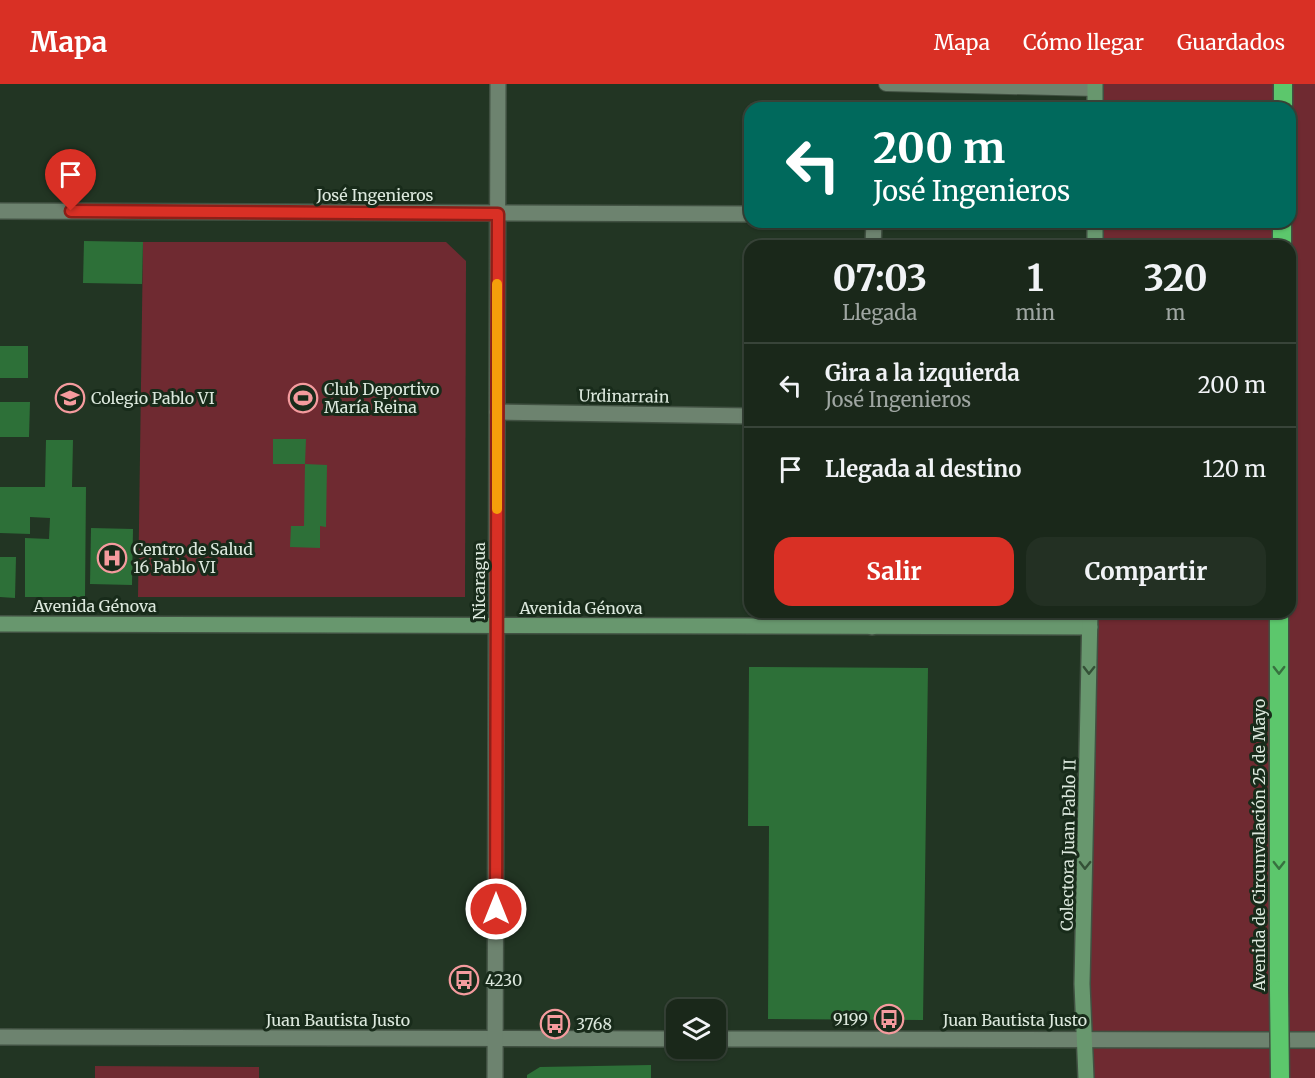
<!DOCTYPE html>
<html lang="es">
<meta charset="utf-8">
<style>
body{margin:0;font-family:Merriweather,serif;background:#233023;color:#f1f3f6;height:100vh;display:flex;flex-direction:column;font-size:22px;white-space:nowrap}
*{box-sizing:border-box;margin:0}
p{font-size:20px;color:#9fa6a2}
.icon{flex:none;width:33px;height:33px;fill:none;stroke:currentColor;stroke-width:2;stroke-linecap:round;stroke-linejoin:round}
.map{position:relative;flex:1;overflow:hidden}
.details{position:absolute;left:744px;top:156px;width:552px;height:378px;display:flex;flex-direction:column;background:#1a281a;border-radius:18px;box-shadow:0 2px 4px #0004,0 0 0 2px #384439}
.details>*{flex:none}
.guide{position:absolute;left:744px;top:18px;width:552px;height:126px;border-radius:18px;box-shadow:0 2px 4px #0004,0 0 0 2px #384439;background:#00695c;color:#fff;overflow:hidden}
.controls{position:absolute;left:666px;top:915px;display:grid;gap:12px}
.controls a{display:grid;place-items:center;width:60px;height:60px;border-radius:12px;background:#1a281a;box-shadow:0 2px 4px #0004,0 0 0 2px #384439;font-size:30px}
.pin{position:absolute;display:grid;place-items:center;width:51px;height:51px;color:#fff;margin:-62px -26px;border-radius:50% 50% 50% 0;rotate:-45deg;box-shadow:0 0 6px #0007}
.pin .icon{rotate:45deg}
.me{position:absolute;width:66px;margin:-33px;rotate:0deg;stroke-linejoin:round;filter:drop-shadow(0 0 4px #0008)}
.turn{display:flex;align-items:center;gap:21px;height:126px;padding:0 30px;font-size:27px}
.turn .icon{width:78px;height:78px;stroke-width:2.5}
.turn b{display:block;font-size:42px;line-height:51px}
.eta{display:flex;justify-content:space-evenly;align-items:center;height:102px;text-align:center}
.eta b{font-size:36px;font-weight:700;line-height:42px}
.cta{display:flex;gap:12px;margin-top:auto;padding:12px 30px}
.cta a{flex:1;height:69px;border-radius:18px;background:#d93025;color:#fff;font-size:24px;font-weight:700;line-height:69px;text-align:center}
.cta a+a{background:#233023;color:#f1f3f6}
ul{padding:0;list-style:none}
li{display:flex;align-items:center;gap:18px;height:84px;padding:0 30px;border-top:2px solid #384439}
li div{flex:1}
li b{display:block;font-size:22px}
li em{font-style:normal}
header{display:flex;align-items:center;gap:36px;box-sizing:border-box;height:84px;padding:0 30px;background:#d93025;color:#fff}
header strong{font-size:28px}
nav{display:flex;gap:33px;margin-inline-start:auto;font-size:21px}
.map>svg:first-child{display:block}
.green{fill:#6f2a31}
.building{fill:#2d7038}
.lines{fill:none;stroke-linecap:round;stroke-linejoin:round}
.lane-casing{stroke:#415142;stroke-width:16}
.street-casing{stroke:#415142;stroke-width:18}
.secondary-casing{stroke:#415142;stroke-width:18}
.highway-casing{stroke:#415142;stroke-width:21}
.lane{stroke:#6d836f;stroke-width:14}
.street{stroke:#6d836f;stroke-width:15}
.secondary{stroke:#68976e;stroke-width:15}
.highway{stroke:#5cc76c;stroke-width:18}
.highway-bridge-casing{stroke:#415142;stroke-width:21;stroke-linecap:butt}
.highway-bridge{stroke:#5cc76c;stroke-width:18}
.oneway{stroke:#345137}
.oneway2{stroke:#37713f}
.route-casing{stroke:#8d1f18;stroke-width:15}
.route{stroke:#d93025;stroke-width:10}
.slow{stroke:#f59e0b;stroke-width:10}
.labels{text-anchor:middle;stroke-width:6;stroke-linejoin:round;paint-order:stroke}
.street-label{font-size:16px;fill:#dce8dd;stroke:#182b1a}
.poi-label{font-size:16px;fill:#dce8dd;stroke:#182b1a;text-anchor:start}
</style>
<header>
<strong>Mapa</strong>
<nav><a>Mapa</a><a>Cómo llegar</a><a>Guardados</a></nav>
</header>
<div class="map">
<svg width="1315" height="994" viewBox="0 0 1315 994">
<rect width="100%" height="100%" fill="#223523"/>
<!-- green -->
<g class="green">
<path d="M1095,0H1315V994H1086L1090,528H1290V162H1095V138H1290V24H1095Z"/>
<path d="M143,158H446L466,177L465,513H138Z"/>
<path d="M95,982L259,983V994H95Z"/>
</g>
<!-- building -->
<g class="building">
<path d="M84,157L143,158L142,200L83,199Z"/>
<rect x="0" y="262" width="28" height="32"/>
<path d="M0,318H30L29,353H0Z"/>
<path d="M273,355H306L305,380H273Z"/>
<path d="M46,356H73L72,403H86L85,513H25V454L49,455L50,434L30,433V450L0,449V403H45Z"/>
<path d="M305,380L327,381L326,443L320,442V464L290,463L291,442H304Z"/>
<path d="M91,444L133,445L132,501L90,500Z"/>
<path d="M0,473H16L15,514L0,513Z"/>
<path d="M749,583L928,584L923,936L768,935L769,742H748Z"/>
<path d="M651,981V994H527V991L540,983Z"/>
</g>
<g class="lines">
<!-- lane casing -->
<g class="lane-casing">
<path id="lane" d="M886,0L1095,5"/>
</g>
<!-- street casing -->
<g class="street-casing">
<g id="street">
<path d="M0,127L750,130"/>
<path d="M873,162L874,138"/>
<path d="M497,328L750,332"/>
<path d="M872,543V528"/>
<path d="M0,953L676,955"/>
<path d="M716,955L1315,956"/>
<path d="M495,994L498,0"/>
</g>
</g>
<!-- secondary casing -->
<g class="secondary-casing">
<g id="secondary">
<path d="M1095,0V24"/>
<path d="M1095,162V138"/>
<path d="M0,540L1090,543"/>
<path d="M1086,994L1082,900L1090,528"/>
</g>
</g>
<!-- highway casing -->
<g class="highway-casing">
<g id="highway">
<path d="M1283,0V24"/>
<path d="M1282,162V138"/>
<path d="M1279,528V906"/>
</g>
</g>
<!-- lane -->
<use href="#lane" class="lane"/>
<!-- street -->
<use href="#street" class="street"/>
<!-- secondary -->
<use href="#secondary" class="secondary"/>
<!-- highway -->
<use href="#highway" class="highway"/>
<!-- highway-bridge casing -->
<g class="highway-bridge-casing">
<path id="highway-bridge" d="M1279,906L1280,994"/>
</g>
<!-- highway-bridge -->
<use href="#highway-bridge" class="highway-bridge"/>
</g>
<!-- one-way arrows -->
<defs><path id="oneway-chevron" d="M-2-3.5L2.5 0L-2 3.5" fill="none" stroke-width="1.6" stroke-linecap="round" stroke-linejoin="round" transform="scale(1.5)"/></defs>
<g class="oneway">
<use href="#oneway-chevron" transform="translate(1089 586) rotate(91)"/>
<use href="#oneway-chevron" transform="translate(1085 781) rotate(91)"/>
</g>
<g class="oneway2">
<use href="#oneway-chevron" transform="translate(1279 586) rotate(90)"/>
<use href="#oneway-chevron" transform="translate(1279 781) rotate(90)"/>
</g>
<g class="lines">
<!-- route casing -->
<g class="route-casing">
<path id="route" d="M71,127L498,130L496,825"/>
</g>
<!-- route -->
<use href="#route" class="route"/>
<!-- slow -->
<path class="slow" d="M497,425V200"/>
</g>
<!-- icons -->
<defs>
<g id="school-ring" transform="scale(1.5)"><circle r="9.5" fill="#182b1a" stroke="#f59b9e" stroke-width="1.5"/><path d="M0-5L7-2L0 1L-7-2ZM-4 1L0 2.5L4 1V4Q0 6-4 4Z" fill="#f59b9e"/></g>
<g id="stadium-ring" transform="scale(1.5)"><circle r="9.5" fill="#182b1a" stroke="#f59b9e" stroke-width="1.5"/><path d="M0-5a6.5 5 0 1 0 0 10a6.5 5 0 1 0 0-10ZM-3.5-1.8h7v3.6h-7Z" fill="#f59b9e"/></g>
<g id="hospital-ring" transform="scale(1.5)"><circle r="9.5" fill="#182b1a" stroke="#f59b9e" stroke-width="1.5"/><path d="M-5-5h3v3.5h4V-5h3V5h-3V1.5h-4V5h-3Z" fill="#f59b9e"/></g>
<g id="bus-ring" transform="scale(1.5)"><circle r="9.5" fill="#182b1a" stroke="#f59b9e" stroke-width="1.5"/><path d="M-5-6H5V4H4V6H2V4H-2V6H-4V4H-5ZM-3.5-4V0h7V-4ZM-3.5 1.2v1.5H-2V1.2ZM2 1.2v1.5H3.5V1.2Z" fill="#f59b9e"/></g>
</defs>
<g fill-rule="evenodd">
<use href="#school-ring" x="70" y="314"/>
<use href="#stadium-ring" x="303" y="314"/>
<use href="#hospital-ring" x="112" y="474"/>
<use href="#bus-ring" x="464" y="896"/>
<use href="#bus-ring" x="889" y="935"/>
<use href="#bus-ring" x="555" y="940"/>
</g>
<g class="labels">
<!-- street labels -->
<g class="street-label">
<text x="375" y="117">José Ingenieros</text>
<text transform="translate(624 312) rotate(1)" y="6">Urdinarrain</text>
<text transform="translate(479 497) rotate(-90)" y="6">Nicaragua</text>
<text x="95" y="528">Avenida Génova</text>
<text x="581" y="530">Avenida Génova</text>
<text transform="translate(1068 761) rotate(-89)" y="6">Colectora Juan Pablo II</text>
<text transform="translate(1259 761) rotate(-90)" y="6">Avenida de Circunvalación 25 de Mayo</text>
<text x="338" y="942">Juan Bautista Justo</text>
<text x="1015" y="942">Juan Bautista Justo</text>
</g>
<!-- poi labels -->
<g class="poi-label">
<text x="324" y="311">Club Deportivo<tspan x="324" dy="18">María Reina</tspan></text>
<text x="91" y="320">Colegio Pablo VI</text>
<text x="133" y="471">Centro de Salud<tspan x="133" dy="18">16 Pablo VI</tspan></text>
<text x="485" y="902">4230</text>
<text x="868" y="941" text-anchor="end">9199</text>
<text x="576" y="946">3768</text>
</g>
</g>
</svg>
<div class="controls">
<a><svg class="icon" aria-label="layers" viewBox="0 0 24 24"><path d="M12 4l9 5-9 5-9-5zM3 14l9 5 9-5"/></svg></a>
</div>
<div class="pin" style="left:71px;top:127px;background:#d93025"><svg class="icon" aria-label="arrive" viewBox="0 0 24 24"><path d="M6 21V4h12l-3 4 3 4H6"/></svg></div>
<svg class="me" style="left:496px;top:825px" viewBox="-20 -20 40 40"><circle r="17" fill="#d93025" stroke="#fff" stroke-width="3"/><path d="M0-11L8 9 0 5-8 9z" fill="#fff"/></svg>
<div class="guide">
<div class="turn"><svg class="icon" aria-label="left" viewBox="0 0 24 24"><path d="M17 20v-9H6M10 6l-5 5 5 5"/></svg><div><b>200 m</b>José Ingenieros</div></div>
</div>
<section class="details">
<div class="eta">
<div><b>07:03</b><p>Llegada</p></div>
<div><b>1</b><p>min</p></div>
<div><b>320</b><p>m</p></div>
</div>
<ul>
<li><svg class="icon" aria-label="left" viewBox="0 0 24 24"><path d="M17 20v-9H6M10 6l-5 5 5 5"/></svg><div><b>Gira a la izquierda</b><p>José Ingenieros</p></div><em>200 m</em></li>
<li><svg class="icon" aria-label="arrive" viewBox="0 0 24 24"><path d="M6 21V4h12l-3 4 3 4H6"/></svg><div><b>Llegada al destino</b></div><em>120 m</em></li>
</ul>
<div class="cta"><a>Salir</a><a>Compartir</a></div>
</section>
</div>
